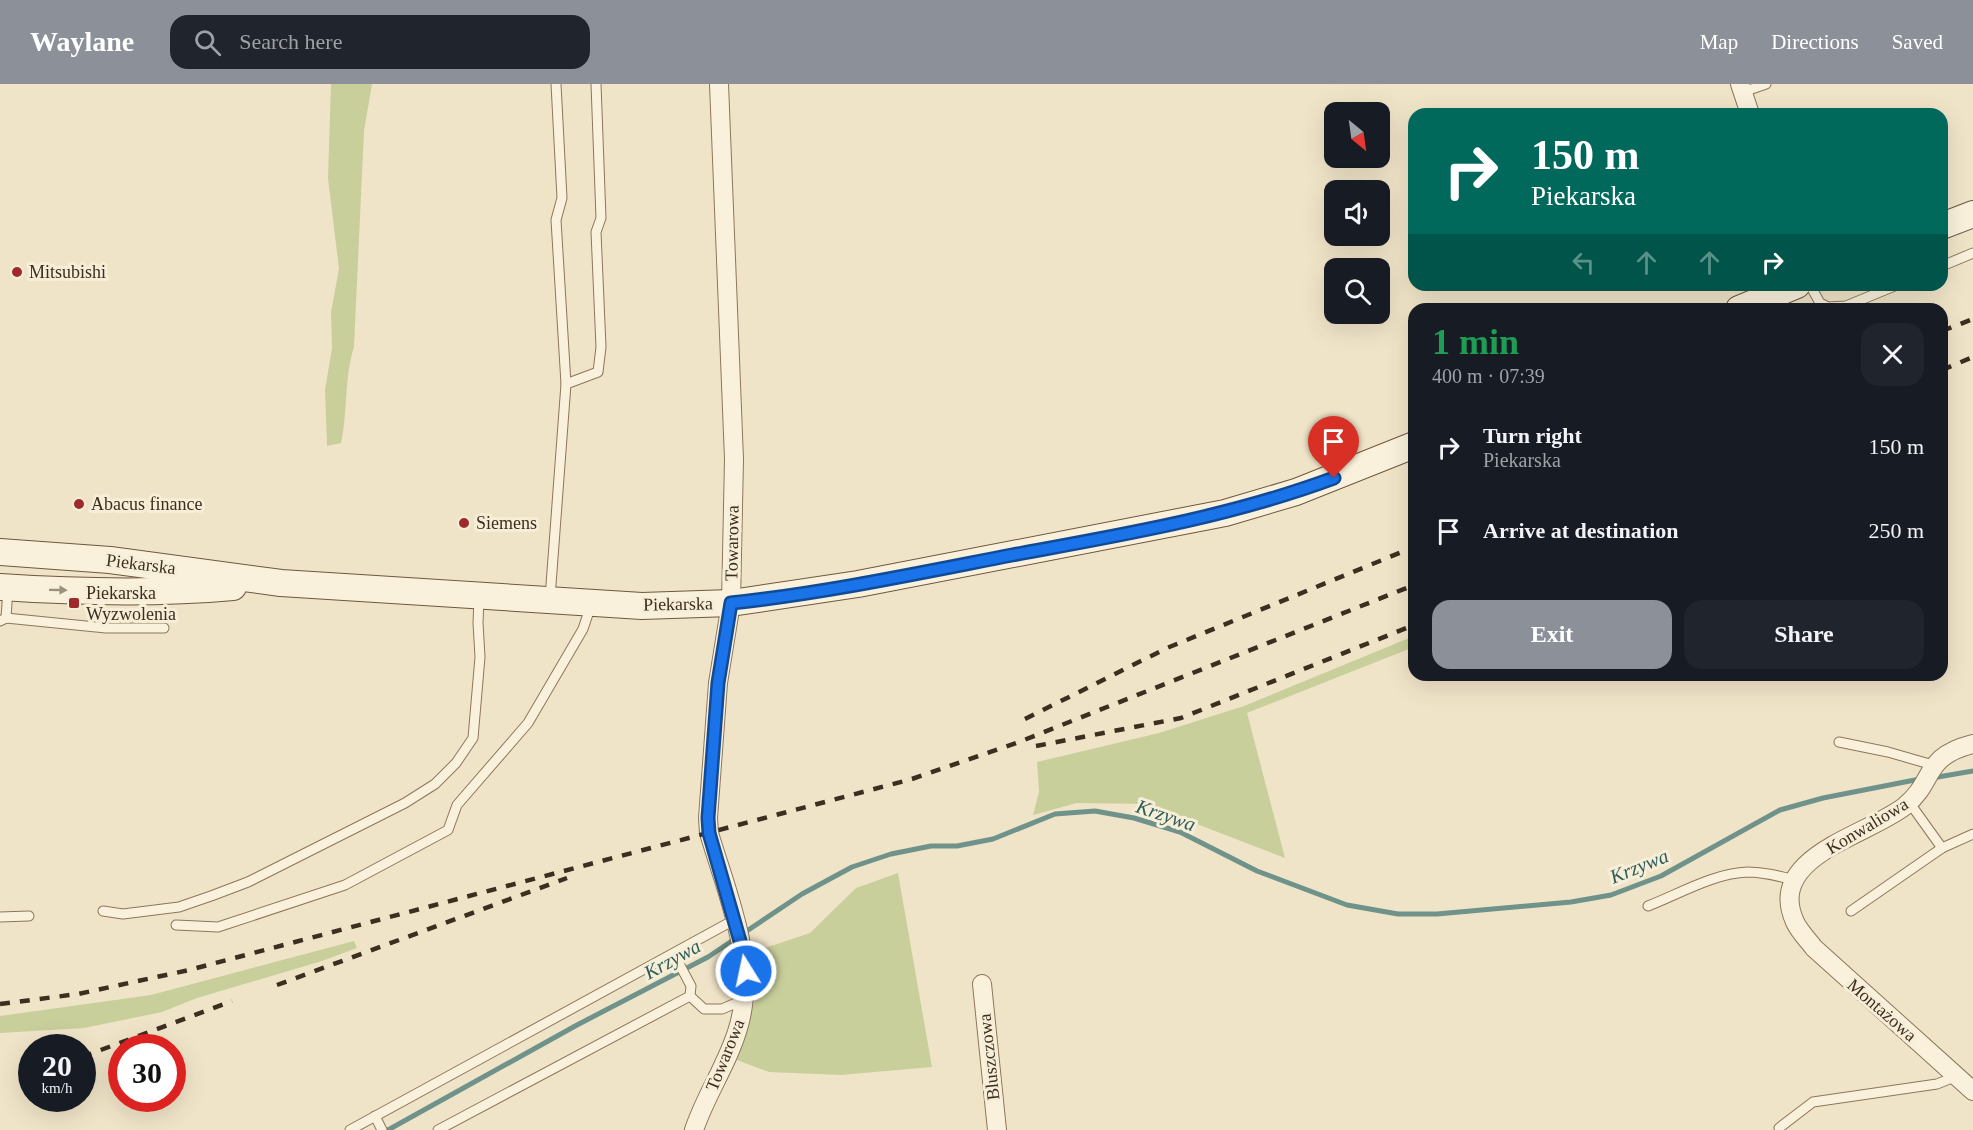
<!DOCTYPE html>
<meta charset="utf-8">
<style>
body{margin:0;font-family:"Times New Roman",serif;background:#20242c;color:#f1f3f6;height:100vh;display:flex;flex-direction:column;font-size:22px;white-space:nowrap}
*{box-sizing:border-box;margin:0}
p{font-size:20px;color:#9ea1a6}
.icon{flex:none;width:33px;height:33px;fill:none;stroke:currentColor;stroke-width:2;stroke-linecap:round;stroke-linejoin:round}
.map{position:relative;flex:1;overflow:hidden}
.details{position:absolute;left:1408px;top:219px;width:540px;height:378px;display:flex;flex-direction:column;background:#171b24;border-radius:18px;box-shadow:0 6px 24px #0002}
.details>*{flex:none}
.banner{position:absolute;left:1408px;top:24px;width:540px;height:183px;border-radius:18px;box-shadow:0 6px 24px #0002;background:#00695c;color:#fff;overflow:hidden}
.needle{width:39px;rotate:151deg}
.controls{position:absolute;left:1324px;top:18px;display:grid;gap:12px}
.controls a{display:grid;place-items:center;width:66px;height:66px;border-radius:12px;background:#171b24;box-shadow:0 6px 24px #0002;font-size:30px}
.speed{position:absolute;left:18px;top:950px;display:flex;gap:12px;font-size:30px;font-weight:700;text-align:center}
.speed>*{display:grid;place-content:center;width:78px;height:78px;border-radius:50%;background:#171b24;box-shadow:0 6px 24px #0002;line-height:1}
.speed small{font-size:15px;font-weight:400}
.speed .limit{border:9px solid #d22;background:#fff;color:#111}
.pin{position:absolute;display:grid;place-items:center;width:51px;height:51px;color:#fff;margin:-62px -26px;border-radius:50% 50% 50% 0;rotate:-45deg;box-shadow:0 0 6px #0007}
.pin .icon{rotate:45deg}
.me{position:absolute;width:66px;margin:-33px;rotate:350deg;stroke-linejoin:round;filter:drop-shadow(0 0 4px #0008)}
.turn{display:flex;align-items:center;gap:21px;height:126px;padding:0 24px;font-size:27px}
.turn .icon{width:78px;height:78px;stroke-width:2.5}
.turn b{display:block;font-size:42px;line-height:51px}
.lanes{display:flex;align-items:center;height:57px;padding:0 24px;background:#0003;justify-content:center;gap:30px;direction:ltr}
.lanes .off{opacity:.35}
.round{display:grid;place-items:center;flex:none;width:63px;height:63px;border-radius:18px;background:#20242c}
.summary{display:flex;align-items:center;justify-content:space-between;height:102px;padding:0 24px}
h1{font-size:36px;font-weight:600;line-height:45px;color:#1e9e55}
.primary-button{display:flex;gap:12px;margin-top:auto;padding:12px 24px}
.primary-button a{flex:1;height:69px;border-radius:18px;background:#8c9099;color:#fff;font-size:24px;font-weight:600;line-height:69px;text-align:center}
.primary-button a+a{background:#20242c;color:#f1f3f6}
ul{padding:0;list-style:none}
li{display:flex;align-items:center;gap:18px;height:84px;padding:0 24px}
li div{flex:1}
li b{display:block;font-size:22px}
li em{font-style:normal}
header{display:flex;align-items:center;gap:36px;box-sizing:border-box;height:84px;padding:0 30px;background:#8c9099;color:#fff}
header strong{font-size:28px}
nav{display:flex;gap:33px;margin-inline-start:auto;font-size:21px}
.search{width:420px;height:54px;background:#20242c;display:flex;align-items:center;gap:15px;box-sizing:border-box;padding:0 21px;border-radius:18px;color:#9ea1a6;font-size:22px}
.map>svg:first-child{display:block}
.green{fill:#c9cf9b}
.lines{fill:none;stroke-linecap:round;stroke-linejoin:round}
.stream{stroke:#6f938a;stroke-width:5}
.lane-casing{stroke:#8d765c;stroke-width:11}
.street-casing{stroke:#8d765c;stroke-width:20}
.secondary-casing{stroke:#6f573f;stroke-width:28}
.lane{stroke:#faf1dc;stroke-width:9}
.street{stroke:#faf1dc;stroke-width:18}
.secondary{stroke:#faf1dc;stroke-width:26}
.rail{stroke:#3d2e20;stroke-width:4.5;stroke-dasharray:10 10;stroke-linecap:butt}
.oneway{fill:#9c907e}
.route-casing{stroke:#114b97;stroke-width:15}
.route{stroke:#1a73e8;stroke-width:10}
.poi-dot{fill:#9e2a2b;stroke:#f7eed8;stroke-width:2}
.labels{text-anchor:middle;stroke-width:6;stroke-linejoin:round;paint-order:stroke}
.poi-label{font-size:18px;fill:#3d2e20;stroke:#f7eed8;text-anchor:start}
.street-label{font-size:18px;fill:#3d2e20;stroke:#f7eed8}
.water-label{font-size:20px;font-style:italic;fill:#2f5d5a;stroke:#f7eed8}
</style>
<header>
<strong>Waylane</strong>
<div class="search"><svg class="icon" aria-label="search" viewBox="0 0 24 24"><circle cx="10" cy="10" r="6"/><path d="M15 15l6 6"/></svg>Search here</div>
<nav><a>Map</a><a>Directions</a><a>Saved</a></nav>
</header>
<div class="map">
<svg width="1973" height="1046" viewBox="0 0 1973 1046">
<rect width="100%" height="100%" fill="#f0e4c8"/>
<!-- green -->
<g class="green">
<path d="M331,0H372L364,47L354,263C344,294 348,327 341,359L327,362L325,306L332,264L331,228L339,185L328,94Z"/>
<path d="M1414,552V563L1247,629L1285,774L1145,720L1077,719L1033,731L1039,708L1037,678L1159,649L1244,622Z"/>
<path d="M898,789L932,983L841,991L769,988L737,976L758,906L753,868L810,849L856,804Z"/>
<path d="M354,857L357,864L322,877L197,914L162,928L84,944L0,949V932L151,911Z"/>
</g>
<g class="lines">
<!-- stream -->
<g class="stream">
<path d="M1932,694L1973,687"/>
<path d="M388,1046L577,941L708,873L802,810L852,783L891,770L931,762H957L993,755L1055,730L1095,727L1134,734L1180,748L1257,787L1347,821L1398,830H1437L1571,818L1611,811L1661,792L1780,726L1823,714L1920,695"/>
</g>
<!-- lane casing -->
<g class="lane-casing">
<g id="lane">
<path d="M556,0L562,114L556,136L566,300"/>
<path d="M1743,8L1766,0"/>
<path d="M1942,182L1973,169"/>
<path d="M1810,201L1820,219L1828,223L1846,222L1897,201"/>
<path d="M550,514L566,300L598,288L601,263L596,148L601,134L596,0"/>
<path d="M6,534L8,504"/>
<path d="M0,537L6,534L106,544H164"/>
<path d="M1839,658L1888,668L1933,681"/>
<path d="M1909,718L1942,764"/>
<path d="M1648,822C1679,810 1714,789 1748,788C1764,788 1779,792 1794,796"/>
<path d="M103,827L123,830L179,823L211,812L248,798L405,719L435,700L456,679L473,654L480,573L478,539L479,514"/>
<path d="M1851,827L1942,764L1973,750"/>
<path d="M0,833L29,832"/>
<path d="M176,841L218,843L345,801L448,746L457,721L528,639L583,545L591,521"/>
<path d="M690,912L704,925H722L743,916"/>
<path d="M375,1032L382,1046"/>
<path d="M1779,1044L1813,1018L1937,1000L1957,992"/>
<path d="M350,1046L734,836"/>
<path d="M438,1046L690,912L691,902L674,870"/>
</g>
</g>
<!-- street casing -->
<g class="street-casing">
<g id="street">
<path d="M1740,0L1750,30"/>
<path d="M1973,660C1922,673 1936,696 1905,722C1867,752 1765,772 1795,838C1799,847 1808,856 1814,864L1973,1007"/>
<path d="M982,900L997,1046"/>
<path d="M694,1046C706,1010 729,978 739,941C757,876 727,810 709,749L708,734L718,599L731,519L734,375L719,0"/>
</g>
</g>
<!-- secondary casing -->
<g class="secondary-casing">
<g id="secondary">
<path d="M1942,142L1973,130"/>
<path d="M1739,225L1797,201"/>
<path d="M0,468L110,476L281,499L642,522L731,519L858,500L1225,429L1296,408L1414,361"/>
<path d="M0,503C77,508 156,510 233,503"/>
</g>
</g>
<!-- lane -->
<use href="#lane" class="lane"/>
<!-- street -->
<use href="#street" class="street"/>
<!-- secondary -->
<use href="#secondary" class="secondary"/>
<!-- rail -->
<g class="rail">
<path d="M1942,247L1973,235"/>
<path d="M1942,286L1973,273"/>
<path d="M1025,635L1167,564L1414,463"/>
<path d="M1036,662L1181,634L1414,541"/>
<path d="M277,901L567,794"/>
<path d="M0,920L78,910L189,886L912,695L1019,658L1414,501"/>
<path d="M82,973L232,917"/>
</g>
</g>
<!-- one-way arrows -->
<defs><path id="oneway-solid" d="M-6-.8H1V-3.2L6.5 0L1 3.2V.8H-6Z" transform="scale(1.5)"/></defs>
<use class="oneway" href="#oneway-solid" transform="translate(58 506) rotate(1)"/>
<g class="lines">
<!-- route casing -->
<g class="route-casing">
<path id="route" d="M746,887L742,864L709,749L708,734L718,599L731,519C825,509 919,489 1012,471C1121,451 1229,433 1334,394"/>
</g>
<!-- route -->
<use href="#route" class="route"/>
</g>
<!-- markers -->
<g class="poi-dot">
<circle cx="17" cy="188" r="6"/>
<circle cx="79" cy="420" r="6"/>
<circle cx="464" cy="439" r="6"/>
<rect x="68" y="513" width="12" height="12" rx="3"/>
</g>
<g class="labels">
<!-- poi labels -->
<g class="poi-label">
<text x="29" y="194">Mitsubishi</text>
<text x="91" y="426">Abacus finance</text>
<text x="476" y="445">Siemens</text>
<text x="86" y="515">Piekarska<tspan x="86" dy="21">Wyzwolenia</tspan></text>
</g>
<!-- street labels -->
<g class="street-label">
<text transform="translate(732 459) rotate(-89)" y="6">Towarowa</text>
<text transform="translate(141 480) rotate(7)" y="6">Piekarska</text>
<text transform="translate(678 520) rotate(-1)" y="6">Piekarska</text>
<text transform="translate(1867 742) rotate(-31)" y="6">Konwaliowa</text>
<text transform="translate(1882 926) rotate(41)" y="6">Montażowa</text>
<text transform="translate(725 971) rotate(-68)" y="6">Towarowa</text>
<text transform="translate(989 973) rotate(-96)" y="6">Bluszczowa</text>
</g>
<!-- water labels -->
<g class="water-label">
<text transform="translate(1166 731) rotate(19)" y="7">Krzywa</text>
<text transform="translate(1639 782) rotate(-22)" y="7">Krzywa</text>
<text transform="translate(672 875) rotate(-29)" y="7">Krzywa</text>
</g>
</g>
</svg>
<div class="controls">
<a><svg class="needle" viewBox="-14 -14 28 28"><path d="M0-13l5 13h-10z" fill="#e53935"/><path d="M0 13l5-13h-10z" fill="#9ea1a6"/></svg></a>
<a><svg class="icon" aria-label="sound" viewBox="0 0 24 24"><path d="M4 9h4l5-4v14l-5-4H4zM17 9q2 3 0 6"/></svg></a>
<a><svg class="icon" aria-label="search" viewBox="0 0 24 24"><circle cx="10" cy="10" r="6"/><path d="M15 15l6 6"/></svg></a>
</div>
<div class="speed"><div>20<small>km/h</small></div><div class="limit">30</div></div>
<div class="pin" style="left:1334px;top:394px;background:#d93025"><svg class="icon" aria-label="arrive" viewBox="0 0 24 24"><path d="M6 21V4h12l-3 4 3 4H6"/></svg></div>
<svg class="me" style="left:746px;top:887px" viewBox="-20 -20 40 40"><circle r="17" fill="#1a73e8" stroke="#fff" stroke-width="3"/><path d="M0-11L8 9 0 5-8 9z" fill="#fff"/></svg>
<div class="banner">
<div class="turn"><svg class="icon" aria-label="right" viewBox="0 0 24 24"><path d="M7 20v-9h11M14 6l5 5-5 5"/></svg><div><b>150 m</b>Piekarska</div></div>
<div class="lanes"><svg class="icon off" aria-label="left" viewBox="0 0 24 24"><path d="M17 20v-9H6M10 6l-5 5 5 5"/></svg><svg class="icon off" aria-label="ahead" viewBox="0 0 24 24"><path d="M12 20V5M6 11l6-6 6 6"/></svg><svg class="icon off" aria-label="ahead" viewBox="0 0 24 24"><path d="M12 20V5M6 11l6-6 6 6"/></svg><svg class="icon" aria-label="right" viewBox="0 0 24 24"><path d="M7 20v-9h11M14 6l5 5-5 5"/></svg></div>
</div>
<section class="details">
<div class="summary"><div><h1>1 min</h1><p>400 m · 07:39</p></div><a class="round"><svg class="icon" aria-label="close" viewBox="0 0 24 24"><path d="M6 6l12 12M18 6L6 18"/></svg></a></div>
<ul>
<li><svg class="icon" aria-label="right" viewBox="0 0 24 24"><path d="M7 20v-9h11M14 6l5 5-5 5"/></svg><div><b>Turn right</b><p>Piekarska</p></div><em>150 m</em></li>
<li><svg class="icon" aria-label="arrive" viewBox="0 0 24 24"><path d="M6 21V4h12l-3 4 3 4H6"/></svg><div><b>Arrive at destination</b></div><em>250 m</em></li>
</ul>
<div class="primary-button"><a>Exit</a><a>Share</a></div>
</section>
</div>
